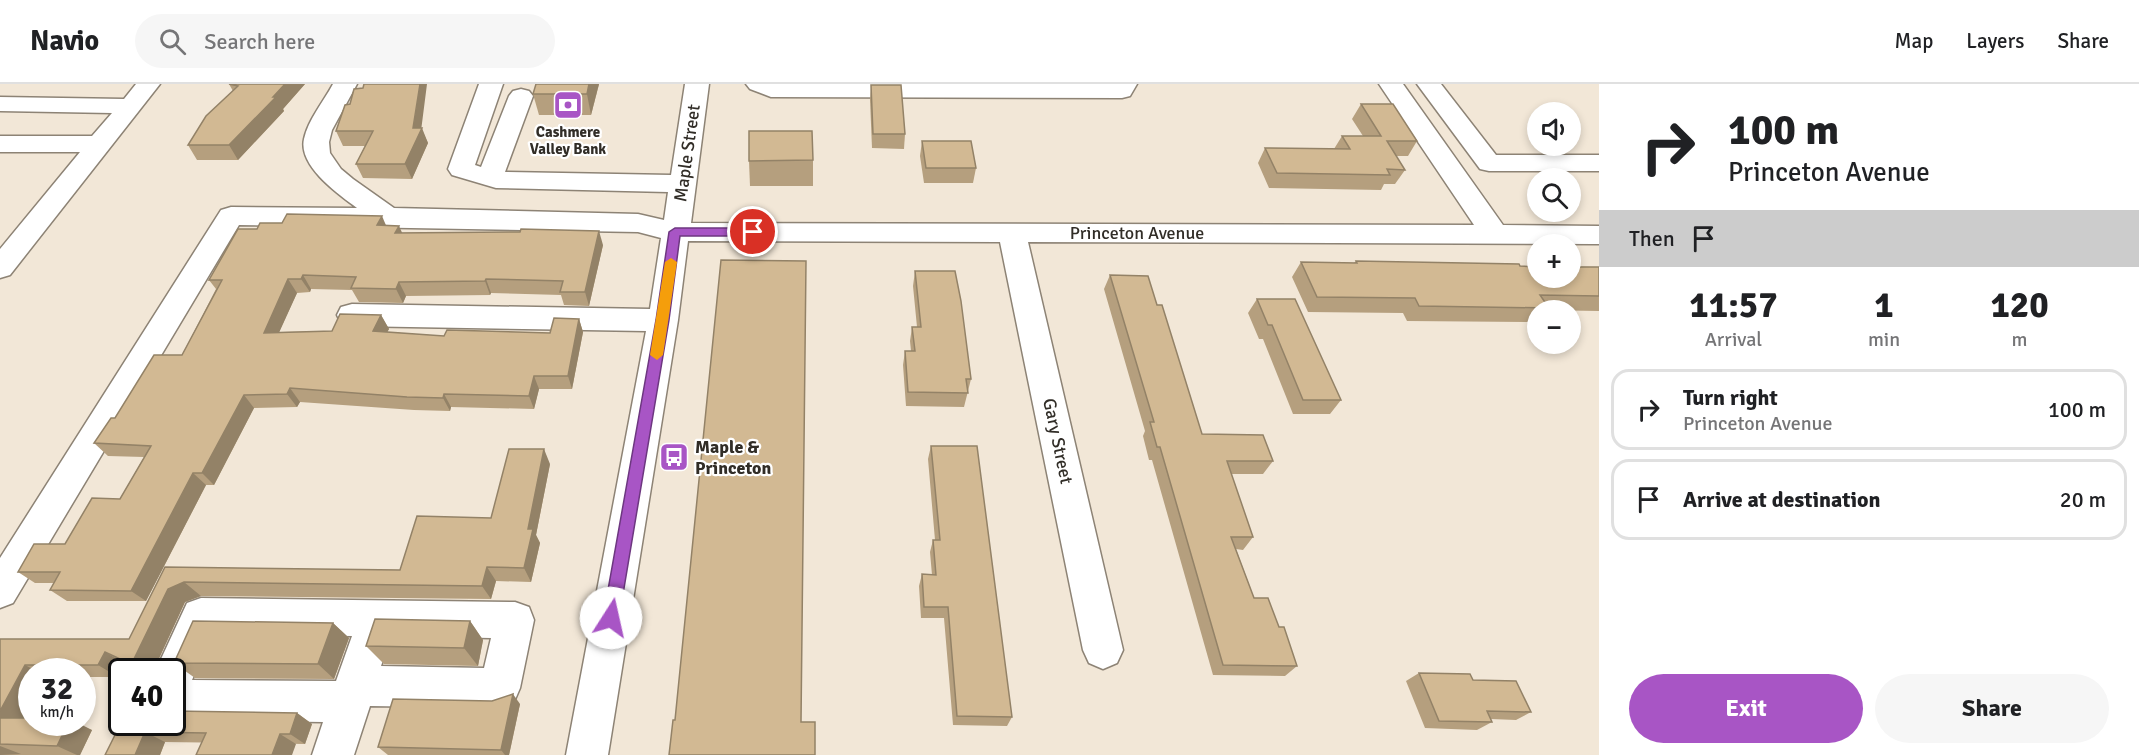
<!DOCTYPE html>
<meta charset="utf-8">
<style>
body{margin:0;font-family:Signika,sans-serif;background:#f6f6f6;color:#202124;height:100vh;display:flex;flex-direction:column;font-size:22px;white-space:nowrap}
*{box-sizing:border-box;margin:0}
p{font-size:20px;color:#757577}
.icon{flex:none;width:33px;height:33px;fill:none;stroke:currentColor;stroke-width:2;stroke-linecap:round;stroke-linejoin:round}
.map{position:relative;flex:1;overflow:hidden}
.details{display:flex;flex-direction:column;background:#fff;width:540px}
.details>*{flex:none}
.top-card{background:#fff;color:#202124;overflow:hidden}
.fabs{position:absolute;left:1527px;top:18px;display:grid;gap:12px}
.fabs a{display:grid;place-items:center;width:54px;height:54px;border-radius:50%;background:#fff;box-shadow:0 3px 9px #0003;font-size:30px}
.speed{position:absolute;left:18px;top:574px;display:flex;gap:12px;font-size:30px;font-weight:700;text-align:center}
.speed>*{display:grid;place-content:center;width:78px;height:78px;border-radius:50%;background:#fff;box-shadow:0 3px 9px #0003;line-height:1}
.speed small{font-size:15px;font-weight:400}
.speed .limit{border:3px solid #111;border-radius:9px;background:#fff;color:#111}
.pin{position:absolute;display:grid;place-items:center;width:51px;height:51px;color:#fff;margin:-26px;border:3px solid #fff;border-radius:50%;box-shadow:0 2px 6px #0007}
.me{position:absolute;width:66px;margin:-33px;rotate:10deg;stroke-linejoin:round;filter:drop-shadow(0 0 4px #0008)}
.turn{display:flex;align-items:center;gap:21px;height:126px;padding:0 30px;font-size:27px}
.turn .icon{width:78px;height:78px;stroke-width:2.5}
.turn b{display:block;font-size:42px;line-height:51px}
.then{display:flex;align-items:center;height:57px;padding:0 30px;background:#0003;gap:12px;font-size:22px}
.eta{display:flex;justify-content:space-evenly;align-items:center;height:102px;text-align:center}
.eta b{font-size:36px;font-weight:700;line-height:42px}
.cta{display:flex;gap:12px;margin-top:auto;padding:12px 30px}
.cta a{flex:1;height:69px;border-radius:36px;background:#a855c5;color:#fff;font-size:24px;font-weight:700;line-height:69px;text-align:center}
.cta a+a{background:#f6f6f6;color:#202124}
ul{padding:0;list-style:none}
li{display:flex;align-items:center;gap:18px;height:81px;margin:0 12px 9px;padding:0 18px;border:3px solid #e0e0e0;border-radius:18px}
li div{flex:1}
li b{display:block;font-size:22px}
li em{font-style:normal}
header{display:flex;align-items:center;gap:36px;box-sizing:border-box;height:84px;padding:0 30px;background:#fff;border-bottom:2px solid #e0e0e0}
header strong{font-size:28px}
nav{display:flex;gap:33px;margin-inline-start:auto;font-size:21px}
.search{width:420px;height:54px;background:#f6f6f6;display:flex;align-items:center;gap:15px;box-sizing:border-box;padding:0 21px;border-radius:33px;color:#757577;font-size:22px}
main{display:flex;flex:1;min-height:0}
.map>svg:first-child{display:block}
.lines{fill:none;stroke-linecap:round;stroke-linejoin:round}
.minor-casing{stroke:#8d8375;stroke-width:3}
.minor{fill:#fff;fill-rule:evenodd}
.wall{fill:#b59f7e}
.shaded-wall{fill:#938267}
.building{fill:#d2b993;stroke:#938267;stroke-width:1.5}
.route{fill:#a855c5;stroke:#6d3780;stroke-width:1.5}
.slow{fill:#f59e0b}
.labels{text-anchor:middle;stroke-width:4.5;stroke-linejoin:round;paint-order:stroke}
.far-poi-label{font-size:15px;font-weight:bold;fill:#312d27;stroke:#fff}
.street-label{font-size:18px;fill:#312d27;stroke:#fff}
.poi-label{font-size:18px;font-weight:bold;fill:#312d27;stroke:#fff;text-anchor:start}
</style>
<header>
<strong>Navio</strong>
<div class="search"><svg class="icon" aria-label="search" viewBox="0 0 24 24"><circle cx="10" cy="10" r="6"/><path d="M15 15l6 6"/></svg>Search here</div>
<nav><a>Map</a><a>Layers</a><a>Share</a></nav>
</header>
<main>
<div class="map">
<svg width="1599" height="671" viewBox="0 0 1599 671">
<rect width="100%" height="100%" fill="#f2e7d7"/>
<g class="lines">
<!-- minor casing -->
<g class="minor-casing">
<g id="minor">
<path d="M136,0H160L10,191L0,194V165L80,68H0V52H92L112,29L0,27V13L124,15Z"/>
<path d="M333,0H357L332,46L329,58L330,69L341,85L353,95L394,124L638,130L664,136L668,108L496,104L452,91L448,85L479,0H503L475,81L481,83L509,12L513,7L521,5L529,7L533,12L505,88L671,91L685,0H709L691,139L1474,141L1379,0H1403L1503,141L1599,142V160L1028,158L1123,566L1117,579L1103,585L1089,579L1083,566L1000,158L688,157L678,236L608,671H566L646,247L352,242L341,239L337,231L341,223L352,220L650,225L661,154L638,148L239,141L13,519L0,524V474L221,126L231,123L357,124C338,110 298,82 304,55C308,36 324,17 333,0Z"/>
<path d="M746,0H1137L1130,12L1122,14L771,13L750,5Z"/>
<path d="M1417,0H1441L1496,71H1599V87H1489L1480,85Z"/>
<path d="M201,514L515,518L529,523L534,536L520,604L514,618L500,624L370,622L354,671H312L323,638L172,636V588H155L187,519ZM212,550L352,552L336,597L192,596ZM391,552L491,554L484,584L381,582Z"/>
</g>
</g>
<!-- minor -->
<use href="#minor" class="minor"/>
</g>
<!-- wall -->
<g class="wall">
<path d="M229,0H305L283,25L284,27L238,76H197L188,61L233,7Z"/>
<path d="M536,0H599L591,31H539L533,10Z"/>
<path d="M871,1L905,50L904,65L872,64L870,16Z"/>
<path d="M1361,20L1417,57L1408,72H1396L1405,86L1395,100H1384L1381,106L1269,104L1258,79L1265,64L1334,65L1342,52H1363L1352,35Z"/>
<path d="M421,44L428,59L412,95L363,94L356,80L365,62H343L336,47Z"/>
<path d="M922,57L976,84L973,99H924L920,72Z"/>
<path d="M813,76V102H750L749,77Z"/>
<path d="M386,141L402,149L603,161L589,222L564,221L561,211L491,209L490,211L406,212L403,219L359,218L352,206L311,205L310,208L297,209L279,248L332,247L381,231L389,245L387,248L444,252L550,249L579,235L583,248L572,305H539L534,325L451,323L450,327L414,326L300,318L297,323L254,324L214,401H206L146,517H67L50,506L54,499H35L18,488L65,460L120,415L144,373L108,372L94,359L115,334L182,271L216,205L209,196Z"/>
<path d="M1356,177L1520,182L1599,183V227L1538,226V235L1535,238L1407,237L1403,229L1308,228L1292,193L1301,178L1354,179Z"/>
<path d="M915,187L971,295L964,323L906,322L903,281L905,267H911L910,257L912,243H917L913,202Z"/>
<path d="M1110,191L1157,221L1202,350L1273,377L1263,390H1231L1253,453L1243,466L1236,465L1254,514L1279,543L1297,582L1285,592L1213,591L1152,376H1149L1143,352L1145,347L1104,205Z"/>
<path d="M1257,215L1341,316L1330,330H1293L1263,255H1259L1248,229Z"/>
<path d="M931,362L1012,633L1007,642L953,641L944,534H921L919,502L922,490L932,491L930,468L933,456H935L928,375Z"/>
<path d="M550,380L536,451L540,459L531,498L496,497L491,515L201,512L185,518L156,581L166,588H142L125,580L118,593H82V588H32V623L26,634L92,646L80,671H0V555H129L165,483L400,486L491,434Z"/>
<path d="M470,537L483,556L478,582L384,580L366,562Z"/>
<path d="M333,539L349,554L334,595L195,594L174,579Z"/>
<path d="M1419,589L1473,596L1531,628L1516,636L1491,635L1492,638L1477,646L1425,644L1406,597Z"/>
<path d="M520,620L509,671H388L378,663Z"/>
<path d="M297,629L312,640L305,660L165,658L160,671H105L122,637Z"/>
</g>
<!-- shaded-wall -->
<g class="shaded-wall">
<path d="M285,0H305L283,25L284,27L238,76L229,61Z"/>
<path d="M420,0H427L421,47L422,44L428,59L412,95L405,80L413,44Z"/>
<path d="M589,0H599L591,31L587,10Z"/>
<path d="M382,132L388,146L377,141Z"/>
<path d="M399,142L405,155L395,149Z"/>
<path d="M599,147L603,161L589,222L585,208Z"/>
<path d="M303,191L311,205L310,208L301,195Z"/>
<path d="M288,195L297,209L273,262L264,249Z"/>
<path d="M486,195L491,209L490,211L485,197Z"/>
<path d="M399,198L406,212L403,219L396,205Z"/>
<path d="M381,231L389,245L381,260L373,247Z"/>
<path d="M579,235L583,248L572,305L568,292Z"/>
<path d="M534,292L539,305L534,325L529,312Z"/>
<path d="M290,304L300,318L297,323L287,310Z"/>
<path d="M444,310L451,323L450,327L443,314Z"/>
<path d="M244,311L254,324L214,401L202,389Z"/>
<path d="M544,365L550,380L536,451L540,459L531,498L524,484L528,445Z"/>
<path d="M193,389L206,401L146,517L131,507Z"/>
<path d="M487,483L496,497L491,515L482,502Z"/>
<path d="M184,498L201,512L185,518L156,581L166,588H151L136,578L134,575L168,505Z"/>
<path d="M470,537L483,556L478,582L464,564Z"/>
<path d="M333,539L349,554L334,595L318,580Z"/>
<path d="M105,568L125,580L118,593L98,581Z"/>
<path d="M25,581L38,588H32V623L20,644L0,635V627Z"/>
<path d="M513,610L520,620L509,671H505L501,666Z"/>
<path d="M297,629L312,640L305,660L290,650Z"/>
<path d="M68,639H78L92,646L80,671H77L57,662Z"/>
<path d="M145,648L165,658L160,671H135Z"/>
<path d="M280,650L296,660L292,671H272Z"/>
<path d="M0,662L21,670L0,671Z"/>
</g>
<!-- building -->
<g class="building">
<path d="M229,0H285L273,13H276L229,61H188L206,32L238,2Z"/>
<path d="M364,0H420L413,44H422L405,80H356L373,47H336L345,21L350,20L354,5L363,4Z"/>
<path d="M536,0H589L587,10H533Z"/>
<path d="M871,1H901L905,50H873Z"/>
<path d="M1361,20H1393L1417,57H1387L1405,86L1387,85L1390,91L1277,89L1265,64L1350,65L1342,52H1381Z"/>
<path d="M749,47H812L813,76L749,77Z"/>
<path d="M922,57H971L976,84H926Z"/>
<path d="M287,130L382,132L377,141L399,142L395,149L520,148L521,145L599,147L585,208H560L563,197L486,195L485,197L399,198L396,205L351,204L356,193L303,191L301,195H288L264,249L332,247L340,230L381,231L373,247L444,252L447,246L550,249L554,234L579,235L568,292H534L529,312L444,310L443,314L407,313L290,304L287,310L244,311L202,389H193L131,507L50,506L60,488H18L34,460H65L92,414L120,415L151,362L94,359L111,334H115L154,271H182L222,196H209L238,145H257L260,139H282Z"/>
<path d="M721,176L806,177L801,638H815V671H669L673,636H675Z"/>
<path d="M1356,177L1519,180L1520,182L1538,183V194H1570V183H1599V212L1540,211L1549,224L1419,222L1415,214L1317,213L1301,178L1357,179Z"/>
<path d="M915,187H955L961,217L971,295H966L968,309L908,308L905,267H915L912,243H921Z"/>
<path d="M1110,191L1148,192L1157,221H1162L1202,350L1263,351L1273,377H1227L1253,453H1231L1254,514H1268L1279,543H1284L1297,582L1223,581L1160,363H1157L1150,338H1154Z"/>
<path d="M1257,215H1295L1341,316H1303L1272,241H1268Z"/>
<path d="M931,362H977L1012,633L957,632L948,523H924L922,490L936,491L933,456H940Z"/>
<path d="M509,365H544L528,445H533L524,484L487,483L482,502L184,498L168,505L134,575L136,578H151V588H145L146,587L105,568L98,581H25L0,627V555H129L165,483L400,486L417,432L491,434Z"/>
<path d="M375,535L470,537L464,564L366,562Z"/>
<path d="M193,537L333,539L318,580L174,579Z"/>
<path d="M1419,589L1470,590L1473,596L1516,597L1531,628L1487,627L1492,638L1439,637Z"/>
<path d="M513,610L501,666L378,663L393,615L492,617Z"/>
<path d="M172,627L297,629L290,650H280L272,671H196L206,649L145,648L135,671H105L122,637V639H172Z"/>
<path d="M0,634H32V639H68L57,662L0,660Z"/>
</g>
<!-- route -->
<path class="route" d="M675,144H753L758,148L753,152H680L669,236L619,534L616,539L611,541L605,539L603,534L656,236L669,148Z"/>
<!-- slow -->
<path class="slow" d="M671,174L677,178L663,271L657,276L650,271L665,178Z"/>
<!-- icons -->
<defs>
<g id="bank-square" transform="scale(1.5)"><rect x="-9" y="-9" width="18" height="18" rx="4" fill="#a855c5" stroke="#fff"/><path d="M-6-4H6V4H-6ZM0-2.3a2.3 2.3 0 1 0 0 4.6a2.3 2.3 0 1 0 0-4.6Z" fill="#fff"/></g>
<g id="bus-square" transform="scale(1.5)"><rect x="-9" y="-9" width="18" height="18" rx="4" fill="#a855c5" stroke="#fff"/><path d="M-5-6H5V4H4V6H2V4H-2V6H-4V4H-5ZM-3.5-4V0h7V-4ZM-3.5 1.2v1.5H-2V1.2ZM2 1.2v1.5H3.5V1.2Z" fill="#fff"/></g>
</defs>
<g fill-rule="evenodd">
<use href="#bank-square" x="568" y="21"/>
<use href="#bus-square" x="674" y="373"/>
</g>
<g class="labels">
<!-- far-poi labels -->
<g class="far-poi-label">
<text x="568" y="53">Cashmere<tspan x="568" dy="17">Valley Bank</tspan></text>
</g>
<!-- street labels -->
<g class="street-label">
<text transform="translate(687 69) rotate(-82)" y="6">Maple Street</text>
<text x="1137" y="155">Princeton Avenue</text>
<text transform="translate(1058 357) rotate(78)" y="6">Gary Street</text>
</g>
<!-- poi labels -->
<g class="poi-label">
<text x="695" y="369">Maple &amp;<tspan x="695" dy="21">Princeton</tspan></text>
</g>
</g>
</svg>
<div class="fabs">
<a><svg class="icon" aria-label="sound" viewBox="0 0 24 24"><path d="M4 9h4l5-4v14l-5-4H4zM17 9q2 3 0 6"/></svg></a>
<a><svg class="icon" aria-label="search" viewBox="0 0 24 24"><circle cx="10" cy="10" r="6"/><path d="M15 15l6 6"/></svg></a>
<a>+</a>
<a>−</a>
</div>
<div class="speed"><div>32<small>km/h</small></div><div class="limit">40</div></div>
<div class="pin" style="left:753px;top:148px;background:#d93025"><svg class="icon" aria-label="arrive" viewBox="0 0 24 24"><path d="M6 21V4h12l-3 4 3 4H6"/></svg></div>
<svg class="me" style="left:611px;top:534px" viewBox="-20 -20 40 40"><circle r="19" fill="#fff"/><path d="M0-13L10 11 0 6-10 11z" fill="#a855c5"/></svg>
</div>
<section class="details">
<div class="top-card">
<div class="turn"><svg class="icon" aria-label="right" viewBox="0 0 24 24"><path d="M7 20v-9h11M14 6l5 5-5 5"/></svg><div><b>100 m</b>Princeton Avenue</div></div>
<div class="then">Then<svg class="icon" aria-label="arrive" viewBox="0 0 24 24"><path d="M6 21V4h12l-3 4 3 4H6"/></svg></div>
</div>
<div class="eta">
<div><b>11:57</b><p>Arrival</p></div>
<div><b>1</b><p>min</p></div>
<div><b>120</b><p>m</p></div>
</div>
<ul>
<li><svg class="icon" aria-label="right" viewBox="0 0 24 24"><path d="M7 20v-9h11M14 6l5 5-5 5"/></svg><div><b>Turn right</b><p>Princeton Avenue</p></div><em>100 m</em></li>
<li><svg class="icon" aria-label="arrive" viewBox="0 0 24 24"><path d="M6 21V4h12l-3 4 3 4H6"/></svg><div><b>Arrive at destination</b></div><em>20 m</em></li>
</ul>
<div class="cta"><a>Exit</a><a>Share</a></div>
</section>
</main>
